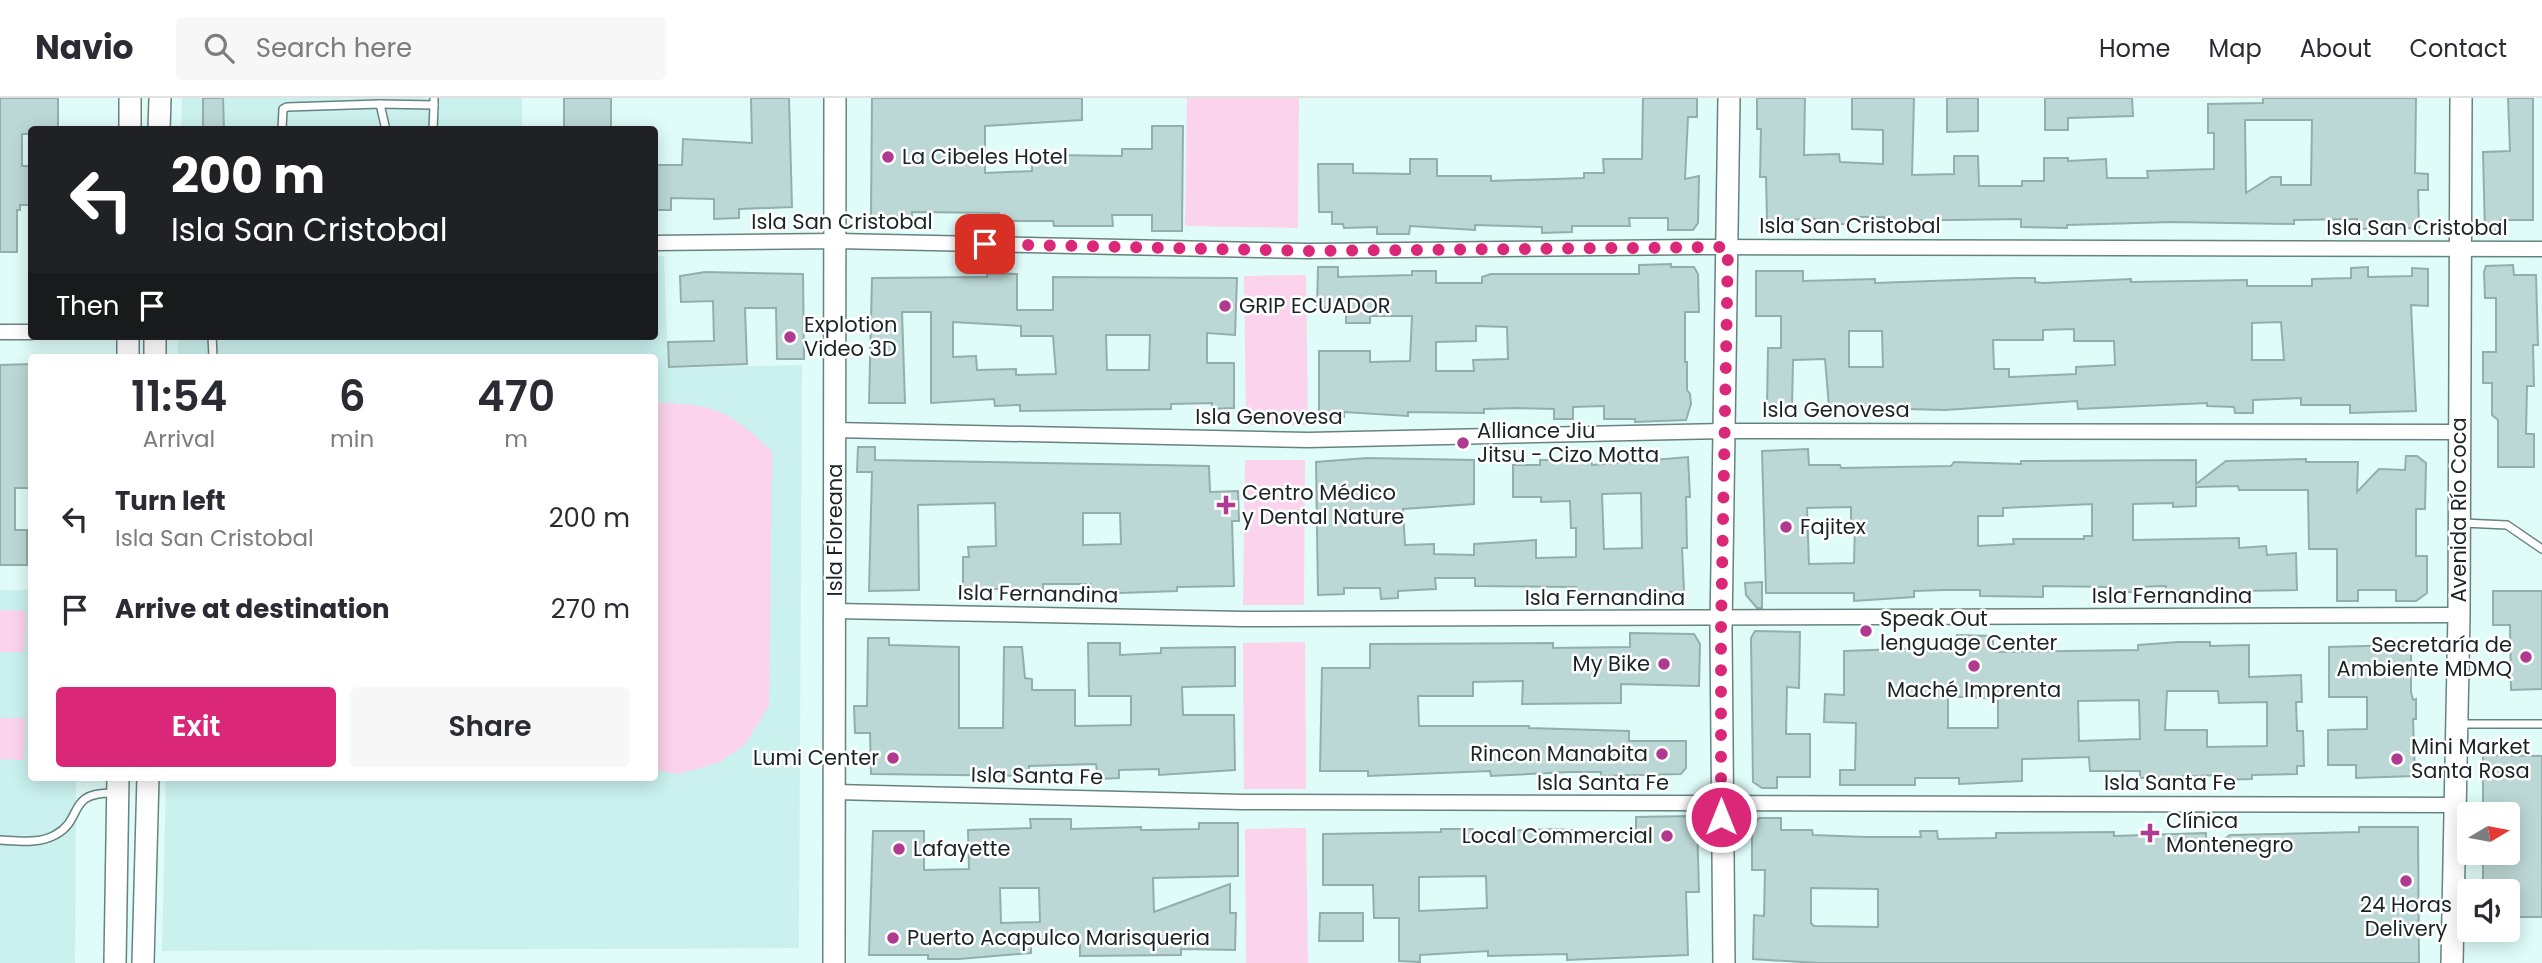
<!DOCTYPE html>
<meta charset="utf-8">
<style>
body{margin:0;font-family:Poppins,sans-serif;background:#f7f7f7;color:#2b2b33;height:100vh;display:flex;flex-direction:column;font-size:26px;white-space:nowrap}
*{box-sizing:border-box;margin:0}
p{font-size:23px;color:#7c7c81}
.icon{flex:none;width:38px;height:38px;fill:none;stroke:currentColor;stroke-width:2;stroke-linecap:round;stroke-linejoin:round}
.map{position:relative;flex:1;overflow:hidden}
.drawer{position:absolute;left:28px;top:256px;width:630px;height:427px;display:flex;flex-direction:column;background:#fff;border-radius:7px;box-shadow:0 4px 18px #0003}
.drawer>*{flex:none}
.hud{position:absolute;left:28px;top:28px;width:630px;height:214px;border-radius:7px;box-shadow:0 4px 18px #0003;background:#202124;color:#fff;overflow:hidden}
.needle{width:46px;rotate:80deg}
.buttons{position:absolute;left:2457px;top:704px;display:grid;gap:14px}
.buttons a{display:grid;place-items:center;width:63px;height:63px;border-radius:7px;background:#fff;box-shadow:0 4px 18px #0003;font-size:35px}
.pin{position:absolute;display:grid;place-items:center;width:60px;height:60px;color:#fff;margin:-30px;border-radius:14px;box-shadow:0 4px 10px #0006}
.me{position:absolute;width:77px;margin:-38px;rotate:0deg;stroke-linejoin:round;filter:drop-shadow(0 0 5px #0008)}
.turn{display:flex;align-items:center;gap:24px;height:147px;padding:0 28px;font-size:32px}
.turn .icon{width:91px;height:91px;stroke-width:2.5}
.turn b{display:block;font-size:49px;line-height:60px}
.then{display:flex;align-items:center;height:66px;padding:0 28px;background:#0003;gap:14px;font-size:26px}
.eta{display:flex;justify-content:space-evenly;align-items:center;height:119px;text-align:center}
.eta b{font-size:42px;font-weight:600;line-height:49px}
.cta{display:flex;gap:14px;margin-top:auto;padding:14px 28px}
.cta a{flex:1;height:80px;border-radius:7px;background:#db2777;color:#fff;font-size:28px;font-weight:600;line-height:80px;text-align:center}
.cta a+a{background:#f7f7f7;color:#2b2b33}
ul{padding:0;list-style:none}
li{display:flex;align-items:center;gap:21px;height:91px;padding:0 28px}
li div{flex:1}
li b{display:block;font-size:26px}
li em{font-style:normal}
header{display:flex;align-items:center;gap:42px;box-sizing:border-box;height:98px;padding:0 35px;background:#fff;border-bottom:2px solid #e1e1e2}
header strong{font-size:33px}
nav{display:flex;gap:38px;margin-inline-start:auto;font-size:24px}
.search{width:490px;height:63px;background:#f7f7f7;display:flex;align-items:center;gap:18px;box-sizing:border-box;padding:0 24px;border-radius:7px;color:#7c7c81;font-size:26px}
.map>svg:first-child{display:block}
.built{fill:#caf1ee}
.green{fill:#fbd3ec}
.building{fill:#bcd8d6;stroke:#93aeac;stroke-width:2;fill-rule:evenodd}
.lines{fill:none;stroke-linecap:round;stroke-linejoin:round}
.lane-casing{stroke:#688280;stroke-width:10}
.street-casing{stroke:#688280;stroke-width:17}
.secondary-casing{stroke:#688280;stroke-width:24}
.lane{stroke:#fff;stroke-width:7}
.street{stroke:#fff;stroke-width:14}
.secondary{stroke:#fff;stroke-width:21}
.route{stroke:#db2777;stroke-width:12;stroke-dasharray:0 21.6}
.poi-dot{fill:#b13a91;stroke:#fff;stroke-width:2.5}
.labels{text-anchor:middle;stroke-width:5;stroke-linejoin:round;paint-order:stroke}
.poi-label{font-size:21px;fill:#1a2424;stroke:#fff;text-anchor:start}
.street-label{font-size:21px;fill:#1a2424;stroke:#fff}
</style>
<header>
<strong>Navio</strong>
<div class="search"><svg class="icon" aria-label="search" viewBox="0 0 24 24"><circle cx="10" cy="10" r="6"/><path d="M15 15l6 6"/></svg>Search here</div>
<nav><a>Home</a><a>Map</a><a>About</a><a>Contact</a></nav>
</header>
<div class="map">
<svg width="2542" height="865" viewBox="0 0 2542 865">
<rect width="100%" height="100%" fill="#dffcf9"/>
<!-- built -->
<g class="built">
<path d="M182,0H522V31L181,32Z"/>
<path d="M664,158L668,270L802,267L799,850L162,853L166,679H654V259H178V238H654L655,159Z"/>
<path d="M0,492H31L32,679H76L75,865H0Z"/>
</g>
<!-- green -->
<g class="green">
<path d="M1187,0H1299L1298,130L1185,128Z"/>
<path d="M1306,177L1308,327H1246L1244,178Z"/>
<path d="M655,305C713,305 731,313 772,354L769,607L745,647L718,665L678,676L655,672Z"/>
<path d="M1245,362H1305L1304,507H1243Z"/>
<path d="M0,512L26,513L25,554H0Z"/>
<path d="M1305,544L1306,691H1244L1243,545Z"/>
<path d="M0,620H26L24,662L0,661Z"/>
<path d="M1306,730L1308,865H1246L1245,731Z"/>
</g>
<!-- building -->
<g class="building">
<path d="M0,0H58V32H29V36H22V68H32V107H20V112H17V154H0Z"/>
<path d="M203,0H223L224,32H203Z"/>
<rect x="564" y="0" width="47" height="29"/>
<path d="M751,0H789L792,109L739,111V120L714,121V101L671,100V112H654V67H682L683,41L752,45Z"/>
<path d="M872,0H1082V22L985,28V75L1032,73V65H1053L1052,57L1122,58V51H1152V28H1183L1182,133H1152V117H1112L1113,128H1054L1053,123H999V115L912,114V118L871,119Z"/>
<path d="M1643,0H1697V19H1688L1685,81L1699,78L1698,125L1693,132H1668V120H1629L1630,128H1572V134L1542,135V129L1475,127V132L1410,128L1409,136H1377V129L1344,130L1343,126H1332V114H1319L1318,66H1353V75L1410,76V61H1437V78H1491V83L1584,80V75H1604L1603,61H1642Z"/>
<path d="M1757,0H1805L1804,57L1839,56L1840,64L1883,66V32L1852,31V0H1914L1912,77L1954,76V58H1978L1979,88H2022V83H2044V60H2068V63L2106,61L2107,80H2148L2147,73L2214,71V35H2208V6L2263,5V0H2416L2415,75L2428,76V92H2418L2419,130L2357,131V121L2294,122V126L2172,124L2067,127V130L2021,129V121L1884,123V119H1851V126H1824V121L1767,122L1766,79H1760L1761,31H1757ZM2245,22H2312L2311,87H2281V79H2271L2246,95Z"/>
<path d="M1947,0H1978V33L1947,34Z"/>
<path d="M2045,0H2132L2133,18L2068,20V32H2045Z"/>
<path d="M2508,0H2533V122H2500V133L2485,134L2483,54L2510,53Z"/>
<path d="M1671,166V169H1694L1698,176L1699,214H1685V264H1687V292L1690,296L1691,306L1686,322L1635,324V321H1604V308L1573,309V321H1554V311L1514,310L1484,311V315L1408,314V318L1344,314V319L1319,318V253H1370V264L1410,263L1412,218H1370V225H1346V210H1317L1318,169H1338V179L1412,177V173H1436V185H1482V179L1491,176H1639V167ZM1476,228L1507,229L1508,261L1473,262L1474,273H1436V244L1476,243Z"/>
<path d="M2513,167L2514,177H2536L2538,247H2533L2534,288H2527L2526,336H2534V369H2498V322L2492,317V285H2483V254H2496V200H2485L2484,174L2486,168Z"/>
<path d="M2368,169V179L2412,178V170L2428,171V208L2411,207L2416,313L2350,315V307H2301V300L2253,302V315H2235L2234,309L2207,308V305L2078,311L2077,303L1945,312L1829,309L1825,261L1793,262L1792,310L1767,309L1768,250H1781V218H1756V173H1803V183L1875,181V185L2016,180H2035V184L2043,185L2131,181V184L2247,182V188H2312V181L2351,180V170ZM2281,224L2284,262H2252V225ZM2074,231V243H2114L2115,267L2076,269V276L2009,279V271H1994L1993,242H2043V232ZM1849,233H1882L1883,269H1849Z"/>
<path d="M705,174L803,176L804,261H777L776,210H745L747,266L669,269L668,244L714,243L713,203L681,204L680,178Z"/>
<path d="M987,175L1017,176V212H1053V179L1237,180L1235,237L1207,235V265H1234V310L1212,311V305L1171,306V311L1020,313V307L995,308L994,301L931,305V214H902L905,305H869L872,180L987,179ZM953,224L1021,228V238H1053L1056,276L1016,277V271L977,272L976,258L953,259ZM1106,237H1150L1149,272H1107Z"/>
<path d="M32,266V390H15V432H27V467H0V267Z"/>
<path d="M858,349H875V362L1209,368L1210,394L1238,393L1239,423H1232L1234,488L1177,489V493L1092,496L1091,486H1043V491H963V459H969L968,449L996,448L995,405L918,407L919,492L869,493L872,374H857ZM1083,415H1120L1121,446L1083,447Z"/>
<path d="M1808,351L1809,367H1840L1841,370L1951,368L1954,364L2021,366V363L2196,362V386L2226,363L2306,361V364H2358L2357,394L2379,371L2405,372L2406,358H2417L2426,365L2425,411H2416V458H2427V495L2416,503H2396V492H2358V503H2337V451H2309L2308,392H2239L2238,388L2196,389V408L2173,409V405L2133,406V442L2239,440V450L2266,448L2267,457L2296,455L2297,492L2166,494V488L2134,489V494H2110V489L2043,488V499L1980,498V492H1944L1914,493V499L1854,503V495H1766L1762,353ZM2092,406V438H2084V441H2013L2014,446L1978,448V418H2003V410ZM1851,409V427H1855L1854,465L1809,466L1807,410Z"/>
<path d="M1688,359L1690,399H1686L1687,450H1682L1684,493L1607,498V495L1576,496V489L1475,488V480H1435L1436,491L1398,493V500L1381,501L1380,490H1344V496L1318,497L1316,364L1367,360L1474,362V406L1403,411L1405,447L1434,446V456L1474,457V446L1536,442V460L1576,459V430H1571L1570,403L1541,404V399H1513V367H1540V362H1591L1592,367ZM1641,395L1642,450L1604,451L1602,396Z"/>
<path d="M1762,484V510H1757L1746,497L1745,485Z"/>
<path d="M2493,493H2542V591L2511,592L2510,527H2493Z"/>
<path d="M1755,533L1800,534L1799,590L1787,589L1786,636H1810V679H1777V690H1762L1753,684L1751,540Z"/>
<path d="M1630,535L1694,536L1700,546L1699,588L1621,586V605L1522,606L1523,583L1473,584V598H1418L1419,628H1529V630L1629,633V643H1686V670L1681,676L1601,678V674H1570L1491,678L1490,673L1368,678V673H1320L1322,570H1370V546L1553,545V550L1630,549Z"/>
<path d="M1957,537L1993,538V554L2138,552V547L2179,544H2210V548L2249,547V579L2301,577L2302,604H2296L2297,633H2303L2304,668H2297V676L2252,677V681L2220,682V677L2140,680V673H2090L2089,659L2022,661V683L1959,686V680H1915V687H1840V672H1855L1856,625L1824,624L1825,596L1844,597V553L1956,549ZM2167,593H2218L2219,605L2267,604V648L2207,649V632H2165ZM1948,598L1998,601V630H1948ZM2139,602L2140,641L2079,643L2078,603Z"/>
<path d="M868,540H889V547L959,549V630H1003L1004,549H1022L1025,580L1032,581V592H1075V628L1131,627V598H1089L1088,545H1120V557L1161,555V550L1235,549V588L1182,589L1183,617H1234L1235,672L1159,677V671L1119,672V680L1098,681L1096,666L1029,668V678L871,676L870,635H855L854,608H867Z"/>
<path d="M2366,548H2411V594L2413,602L2416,601V621H2413L2415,678L2356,680V667H2328V632L2367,631V599H2329V549Z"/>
<path d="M2483,657L2542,658V819H2508V793H2483V754H2508V716H2483Z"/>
<path d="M1691,718L1697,723L1699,794H1686L1688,857L1567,862V856L1488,858V853L1420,857V864L1399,863V820H1374L1373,787H1323V736L1441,734V731H1473V734L1555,731L1636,736V719ZM1486,778L1487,810L1419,813V779Z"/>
<path d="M1759,720H1781V732H1812L1813,737L1866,739H1921L1920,733H1937L1938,741L1996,740V735L2114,734V738L2206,735V753L2230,737L2359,734V729H2418L2419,865H1818L1753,861L1754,817L1764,818L1765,772H1752V728ZM1811,790L1878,791V829L1814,828L1811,825Z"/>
<path d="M1030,721H1071V731L1141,729V732H1151L1199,731V725H1238V778L1153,780L1154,814L1230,786V815H1236L1235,852L1181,851V857L1080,858V844L1031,846V855L959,861H928V857H869L873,733H924V772L969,771L968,732L1031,730ZM1000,790H1039L1040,824L1001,825Z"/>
<path d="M1320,815H1363V843H1319Z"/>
</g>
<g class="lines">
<!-- lane casing -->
<g class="lane-casing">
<g id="lane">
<path d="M380,6L434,7V0"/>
<path d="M282,32L283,11L287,9L380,6L386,32"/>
<path d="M433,32L434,7"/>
<path d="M212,238L213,259"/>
<path d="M2463,425L2507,427L2542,451"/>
<path d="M2458,626H2542"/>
<path d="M0,742C18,743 39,746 55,737C85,721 65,694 114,695"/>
</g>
</g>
<!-- street casing -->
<g class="street-casing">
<g id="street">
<path d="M654,145L836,143L1308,153L1699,149L2542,151"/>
<path d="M0,234H32"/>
<path d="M834,332L1308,342L1724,333L2459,334"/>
<path d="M835,513L1243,521L2459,517"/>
<path d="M835,694L1243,704L2456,707"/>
</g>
</g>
<!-- secondary casing -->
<g class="secondary-casing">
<g id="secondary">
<path d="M130,32V0"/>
<path d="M159,32L160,0"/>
<path d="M128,259V238"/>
<path d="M155,259V238"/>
<path d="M115,865L118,679"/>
<path d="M143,865L148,679"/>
<path d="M834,865L835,0"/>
<path d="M1724,865L1721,532L1729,0"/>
<path d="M2452,865L2459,517L2461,0"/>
</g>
</g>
<!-- lane -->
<use href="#lane" class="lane"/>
<!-- street -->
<use href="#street" class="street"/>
<!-- secondary -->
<use href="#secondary" class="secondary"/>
</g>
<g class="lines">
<!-- route -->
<path class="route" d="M985,146L1308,153L1728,149L1721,532V719"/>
</g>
<!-- markers -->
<g class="poi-dot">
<circle cx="888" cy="59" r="7"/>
<circle cx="1225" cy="208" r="7"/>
<circle cx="790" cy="239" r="7"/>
<circle cx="1463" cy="345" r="7"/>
<path d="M1222.5 396.5h7v7h7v7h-7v7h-7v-7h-7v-7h7z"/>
<circle cx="1786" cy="429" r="7"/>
<circle cx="1866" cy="533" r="7"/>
<circle cx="2526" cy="559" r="7"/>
<circle cx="1664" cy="566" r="7"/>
<circle cx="1974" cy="568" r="7"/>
<circle cx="1662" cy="656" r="7"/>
<circle cx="893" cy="660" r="7"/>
<circle cx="2397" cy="661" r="7"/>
<path d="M2146.5 724.5h7v7h7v7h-7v7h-7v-7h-7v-7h7z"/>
<circle cx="1667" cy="738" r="7"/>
<circle cx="899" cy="751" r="7"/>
<circle cx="2406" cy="783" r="7"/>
<circle cx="893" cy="840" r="7"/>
</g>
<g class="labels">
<!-- poi labels -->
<g class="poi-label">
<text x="902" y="66">La Cibeles Hotel</text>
<text x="1239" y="215">GRIP ECUADOR</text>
<text x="804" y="234">Explotion<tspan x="804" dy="24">Video 3D</tspan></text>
<text x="1477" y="340">Alliance Jiu<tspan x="1477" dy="24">Jitsu - Cizo Motta</tspan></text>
<text x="1242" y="402">Centro Médico<tspan x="1242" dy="24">y Dental Nature</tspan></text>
<text x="1800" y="436">Fajitex</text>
<text x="1880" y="528">Speak Out<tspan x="1880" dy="24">lenguage Center</tspan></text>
<text x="2512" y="554" text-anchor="end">Secretaría de<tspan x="2512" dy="24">Ambiente MDMQ</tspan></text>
<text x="1650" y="573" text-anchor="end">My Bike</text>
<text x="1974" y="599" text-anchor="middle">Maché Imprenta</text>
<text x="2411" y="656">Mini Market<tspan x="2411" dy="24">Santa Rosa</tspan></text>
<text x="1648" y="663" text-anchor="end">Rincon Manabita</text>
<text x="879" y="667" text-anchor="end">Lumi Center</text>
<text x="2166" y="730">Clínica<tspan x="2166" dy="24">Montenegro</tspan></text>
<text x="1653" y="745" text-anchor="end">Local Commercial</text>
<text x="913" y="758">Lafayette</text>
<text x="2406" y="814" text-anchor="middle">24 Horas<tspan x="2406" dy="24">Delivery</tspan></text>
<text x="907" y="847">Puerto Acapulco Marisqueria</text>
</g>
<!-- street labels -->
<g class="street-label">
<text x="842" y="131">Isla San Cristobal</text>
<text x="1850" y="135">Isla San Cristobal</text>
<text x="2417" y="137">Isla San Cristobal</text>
<text x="1836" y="319">Isla Genovesa</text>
<text x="1269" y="326">Isla Genovesa</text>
<text transform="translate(2459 412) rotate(-90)" y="7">Avenida Río Coca</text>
<text transform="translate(835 432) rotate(-90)" y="7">Isla Floreana</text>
<text transform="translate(1038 496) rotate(1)" y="7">Isla Fernandina</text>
<text x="2172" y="505">Isla Fernandina</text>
<text x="1605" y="507">Isla Fernandina</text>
<text transform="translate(1037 678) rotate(1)" y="7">Isla Santa Fe</text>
<text x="1603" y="692">Isla Santa Fe</text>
<text x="2170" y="692">Isla Santa Fe</text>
</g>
</g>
</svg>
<div class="buttons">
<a><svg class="needle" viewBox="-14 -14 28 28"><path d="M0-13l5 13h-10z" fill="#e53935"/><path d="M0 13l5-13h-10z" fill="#7c7c81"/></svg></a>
<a><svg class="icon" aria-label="sound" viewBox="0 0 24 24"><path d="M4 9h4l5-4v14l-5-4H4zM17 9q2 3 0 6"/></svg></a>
</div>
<div class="pin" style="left:985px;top:146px;background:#d93025"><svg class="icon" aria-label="arrive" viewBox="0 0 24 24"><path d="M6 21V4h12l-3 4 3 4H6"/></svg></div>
<svg class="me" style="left:1721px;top:719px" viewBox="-20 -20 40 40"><circle r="17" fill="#db2777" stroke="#fff" stroke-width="3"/><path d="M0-11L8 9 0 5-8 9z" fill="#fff"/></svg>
<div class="hud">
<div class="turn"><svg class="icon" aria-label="left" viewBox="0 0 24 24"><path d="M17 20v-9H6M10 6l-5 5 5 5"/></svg><div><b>200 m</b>Isla San Cristobal</div></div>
<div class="then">Then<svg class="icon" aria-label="arrive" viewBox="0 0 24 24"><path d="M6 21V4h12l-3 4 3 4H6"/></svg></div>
</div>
<section class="drawer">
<div class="eta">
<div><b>11:54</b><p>Arrival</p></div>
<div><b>6</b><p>min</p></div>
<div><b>470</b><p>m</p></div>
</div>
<ul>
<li><svg class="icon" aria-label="left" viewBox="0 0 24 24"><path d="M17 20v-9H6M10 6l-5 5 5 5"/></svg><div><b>Turn left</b><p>Isla San Cristobal</p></div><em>200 m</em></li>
<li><svg class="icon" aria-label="arrive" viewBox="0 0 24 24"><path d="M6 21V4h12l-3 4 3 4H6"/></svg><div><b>Arrive at destination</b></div><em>270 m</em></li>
</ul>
<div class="cta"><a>Exit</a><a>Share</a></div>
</section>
</div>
